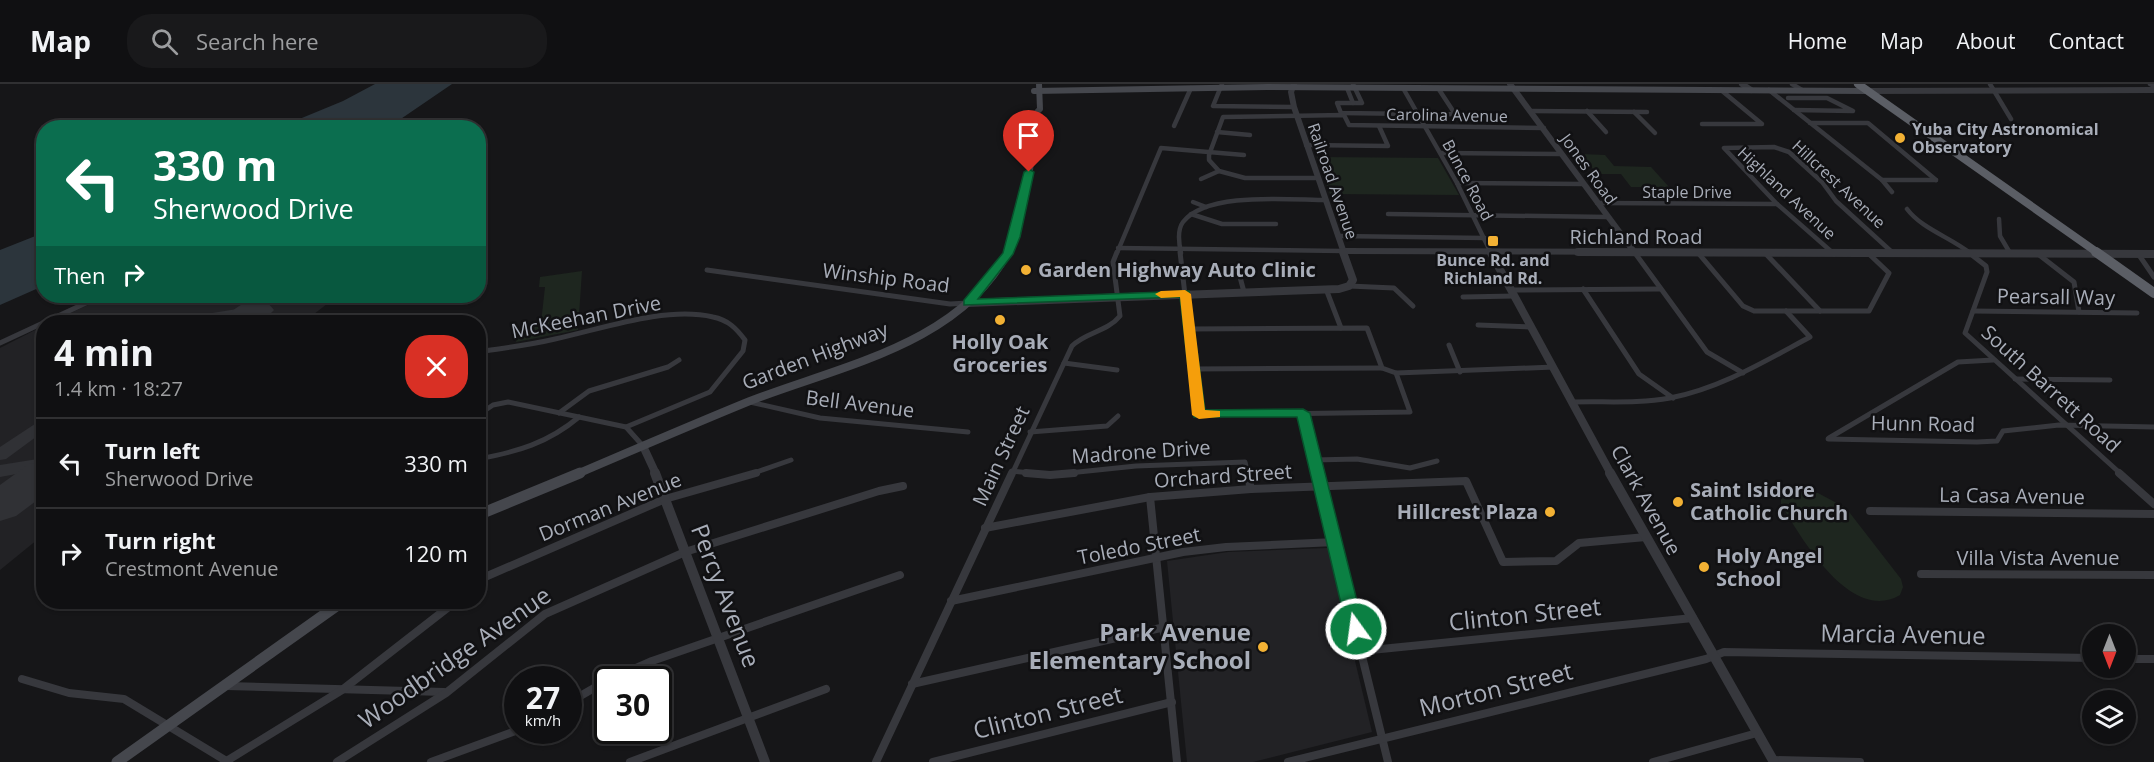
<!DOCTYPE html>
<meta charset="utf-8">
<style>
body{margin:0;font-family:"Open Sans",sans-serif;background:#19191b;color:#f1f3f6;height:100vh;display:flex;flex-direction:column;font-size:22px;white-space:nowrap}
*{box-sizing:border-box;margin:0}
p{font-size:20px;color:#9c9d9f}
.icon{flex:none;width:33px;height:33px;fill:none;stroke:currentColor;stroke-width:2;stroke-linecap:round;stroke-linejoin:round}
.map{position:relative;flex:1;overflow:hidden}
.drawer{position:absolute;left:36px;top:231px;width:450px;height:294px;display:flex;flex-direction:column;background:#101012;border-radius:24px;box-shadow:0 2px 4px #0004,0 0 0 2px #303032}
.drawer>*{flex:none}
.banner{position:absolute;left:36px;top:36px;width:450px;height:183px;border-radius:24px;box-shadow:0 2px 4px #0004,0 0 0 2px #303032;background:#0b6e4f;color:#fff;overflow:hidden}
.needle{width:39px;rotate:180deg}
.tools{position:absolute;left:2082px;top:540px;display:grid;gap:12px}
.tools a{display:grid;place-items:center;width:54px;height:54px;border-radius:50%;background:#101012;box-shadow:0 2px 4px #0004,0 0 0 2px #303032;font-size:30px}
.speed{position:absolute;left:504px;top:582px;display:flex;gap:12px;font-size:30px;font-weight:700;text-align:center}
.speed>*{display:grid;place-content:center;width:78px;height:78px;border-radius:50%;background:#101012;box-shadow:0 2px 4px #0004,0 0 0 2px #303032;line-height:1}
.speed small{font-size:15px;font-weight:400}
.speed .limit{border:3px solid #111;border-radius:9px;background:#fff;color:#111}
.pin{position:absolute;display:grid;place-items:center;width:51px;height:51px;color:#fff;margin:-62px -26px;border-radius:50% 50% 50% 0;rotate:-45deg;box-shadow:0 0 6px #0007}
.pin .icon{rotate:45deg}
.me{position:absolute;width:66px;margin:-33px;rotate:346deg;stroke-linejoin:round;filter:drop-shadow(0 0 4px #0008)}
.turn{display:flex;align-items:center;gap:21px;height:126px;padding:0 18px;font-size:27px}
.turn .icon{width:78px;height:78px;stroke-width:2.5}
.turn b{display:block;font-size:42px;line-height:51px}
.then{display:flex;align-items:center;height:57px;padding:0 18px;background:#0003;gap:12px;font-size:22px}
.round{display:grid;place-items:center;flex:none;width:63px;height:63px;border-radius:24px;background:#19191b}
.head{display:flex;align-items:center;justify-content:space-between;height:102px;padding:0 18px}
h1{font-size:36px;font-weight:700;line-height:45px}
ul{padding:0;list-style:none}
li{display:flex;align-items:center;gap:18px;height:90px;padding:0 18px;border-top:2px solid #303032}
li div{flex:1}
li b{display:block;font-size:22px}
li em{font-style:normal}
header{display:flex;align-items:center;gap:36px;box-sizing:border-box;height:84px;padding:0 30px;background:#101012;border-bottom:2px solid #303032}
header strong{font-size:28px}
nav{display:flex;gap:33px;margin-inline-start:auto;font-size:21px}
.search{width:420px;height:54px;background:#19191b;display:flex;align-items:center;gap:15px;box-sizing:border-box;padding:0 21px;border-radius:24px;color:#9c9d9f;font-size:22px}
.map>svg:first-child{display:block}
.built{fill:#222225}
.green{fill:#1e261f}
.water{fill:#2c353c}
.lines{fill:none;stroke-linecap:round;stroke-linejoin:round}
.taxiway{fill:#303135;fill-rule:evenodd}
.runway{fill:#303135;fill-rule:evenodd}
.minor-far2{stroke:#37383d;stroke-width:4.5}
.minor-far1{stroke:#37383d;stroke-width:5}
.minor{stroke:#37383d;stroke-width:8}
.tertiary-far2{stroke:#37383d;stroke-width:6}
.tertiary-far1{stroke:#37383d;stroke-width:8}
.tertiary{stroke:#37383d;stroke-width:10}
.secondary-far2{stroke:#45474d;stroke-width:6}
.secondary-far1{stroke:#45474d;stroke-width:8}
.secondary{stroke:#45474d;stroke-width:11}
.trunk-far1{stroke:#5b5e65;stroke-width:8}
.trunk{stroke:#5b5e65;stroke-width:10}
.route{fill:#0b8043;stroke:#07532c;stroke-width:1.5}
.slow{fill:#f59e0b}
.poi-dot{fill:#f2b134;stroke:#111113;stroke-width:2}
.labels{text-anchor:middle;stroke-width:5;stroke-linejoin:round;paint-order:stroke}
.far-street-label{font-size:16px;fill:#a8adb8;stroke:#111113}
.far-poi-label{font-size:16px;font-weight:bold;fill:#a8adb8;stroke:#111113;text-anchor:start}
.street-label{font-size:20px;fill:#a8adb8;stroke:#111113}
.poi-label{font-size:20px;font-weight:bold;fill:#a8adb8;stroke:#111113;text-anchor:start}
.near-street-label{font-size:24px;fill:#a8adb8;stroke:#111113}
.near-poi-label{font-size:24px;font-weight:bold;fill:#a8adb8;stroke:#111113;text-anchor:end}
</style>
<header>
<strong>Map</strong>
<div class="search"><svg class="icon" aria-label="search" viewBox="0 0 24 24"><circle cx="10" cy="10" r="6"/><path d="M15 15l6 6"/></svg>Search here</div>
<nav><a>Home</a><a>Map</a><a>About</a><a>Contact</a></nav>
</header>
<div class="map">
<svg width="2154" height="678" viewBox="0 0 2154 678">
<rect width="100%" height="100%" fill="#161618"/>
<!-- built -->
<g class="built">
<path d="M108,212H337L304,238H50Z"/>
<path d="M43,242V451L0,486V264Z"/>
<path d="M1328,464L1372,648L1253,678H1187L1167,477L1228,468Z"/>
</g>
<!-- green -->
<g class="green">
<path d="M1581,70L1605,71L1614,82L1651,83L1669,103H1631L1621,90H1597Z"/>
<path d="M1317,73L1438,74L1459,111L1330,110Z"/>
<path d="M582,187L578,246L516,258L518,249L532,247L533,241L541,239L545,203H539L540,193Z"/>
<path d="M1792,407L1818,409L1846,424L1901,495L1903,503L1900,511C1851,540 1801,454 1781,420V414Z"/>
</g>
<!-- water -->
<g class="water">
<path d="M375,0H452L389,43H280L343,17Z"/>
<path d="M43,149V202L0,221V166Z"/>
</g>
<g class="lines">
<!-- taxiway -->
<g class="taxiway">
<path d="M256,222L263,226L261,229L205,238H174L181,234Z"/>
<path d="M44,334V347L6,375L0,376V363Z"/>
<path d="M44,374V385L0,393V381Z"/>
</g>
<!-- runway -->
<g class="runway">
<path d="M256,215L268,219L274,226L262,238H223C230,226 242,219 256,215Z"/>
<path d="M44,377V411L16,432L0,437V401L29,380Z"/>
</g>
<!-- minor-far2 -->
<g class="minor-far2">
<path d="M1222,0L1213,22L1294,23"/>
<path d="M1353,0L1362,19H1337L1341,29L1416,30"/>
<path d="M1792,0L1802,6"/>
<path d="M1990,0L2011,35"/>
<path d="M2150,0L2154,2"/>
<path d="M1347,4L1353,19"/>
<path d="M1403,4L1457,99L1491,169"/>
<path d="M1769,6L1882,96L1892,108"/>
<path d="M1788,14H1827L1853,27L1794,26"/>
<path d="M1532,27L1647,28"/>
<path d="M1587,27L1606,48"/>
<path d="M1634,28L1655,49"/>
<path d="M1417,31L1455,30L1438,4"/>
<path d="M1810,39H1868L1936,96"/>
<path d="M1702,40H1762L1721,6"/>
<path d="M1174,42L1191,4"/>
<path d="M1217,48L1250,51"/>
<path d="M1306,61L1388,62L1379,42"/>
<path d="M1441,69L1561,70"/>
<path d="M1318,94H1245L1219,87L1209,76V71L1223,33L1344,31L1349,41L1544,44"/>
<path d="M1201,95L1219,87"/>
<path d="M1882,96H1936"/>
<path d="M1457,99L1583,100"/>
<path d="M1193,118L1206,123"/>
<path d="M1597,119L1777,120"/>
<path d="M1907,125C1922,145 1950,153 1970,169"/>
<path d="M1191,130L1222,140H1276"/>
<path d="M1388,130L1608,133"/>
<path d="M1999,135L2000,152L2010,169"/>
<path d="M1338,152L1485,154"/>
<path d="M1118,164L1343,167"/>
<path d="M1117,169L1161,64L1244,71"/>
<path d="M1181,169C1179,160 1177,146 1183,138C1207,107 1291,116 1326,116"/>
<path d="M1833,169L1777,120L1724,64L1774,63L1789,68L1822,98L1836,117L1893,169"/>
</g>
<!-- minor-far1 -->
<g class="minor-far1">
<path d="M1180,168L1189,245"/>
<path d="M1832,168L1834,170"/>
<path d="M1892,168L1894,170"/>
<path d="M1968,168L1986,182L1987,188L1965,249L2121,390"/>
<path d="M2009,168L2010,170"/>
<path d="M1635,169L1707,268L1743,289"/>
<path d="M1699,170L1743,222L1754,227H1869L1889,189L1869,170"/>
<path d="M1766,170L1820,227"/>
<path d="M2038,170L2074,198L2079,228"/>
<path d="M2139,171L2154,193"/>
<path d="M707,186L950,220L968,219"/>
<path d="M1240,193L1244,208"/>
<path d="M1349,202L1394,204L1413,222"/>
<path d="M1326,205L1341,244"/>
<path d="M1583,205L1639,290L1673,314"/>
<path d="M1511,206L1661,205"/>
<path d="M1463,213L1515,212"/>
<path d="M1973,227L2137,229"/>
<path d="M1478,241L1532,243"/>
<path d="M1367,244L1382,284L1396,289L1410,328L1199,331L1189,245Z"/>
<path d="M0,259L101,212"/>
<path d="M1449,261L1460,288"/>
<path d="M478,268C504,264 530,261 555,255C602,245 665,222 713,233C728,236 736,244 745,256L743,267L710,308L626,343"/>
<path d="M1064,279L1117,286"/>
<path d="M1193,285L1382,284"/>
<path d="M1396,289L1554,283"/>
<path d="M2015,295L2110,296"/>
<path d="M750,318L820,334L968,348"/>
<path d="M1573,318C1605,317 1638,320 1670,314C1721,304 1765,277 1810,253L1786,227"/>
<path d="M559,329L589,307L668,283L679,276"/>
<path d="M1303,329L1318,390"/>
<path d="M478,331L493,321L508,318L626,343L643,362"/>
<path d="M1030,348L1107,342L1118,332"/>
<path d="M1829,354L1958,278L1993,276"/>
<path d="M1828,355L1977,358L1997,357L2003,347L2059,341L2154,343"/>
<path d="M478,375C517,368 548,359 579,333"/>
<path d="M1314,376L1357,375L1410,384L1437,377"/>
<path d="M1012,387L1041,390"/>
<path d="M751,390L791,376"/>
<path d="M1012,390L1072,262C1086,248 1107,248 1120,232L1113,178L1117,168"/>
<path d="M1059,390L1136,382L1245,378L1248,390"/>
</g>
<!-- minor -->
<g class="minor">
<path d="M1026,389L1050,391L1074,389"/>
<path d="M1247,389L1251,405"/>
<path d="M1317,389L1388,678"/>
<path d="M2119,389L2154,420"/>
<path d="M1150,413L1177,678"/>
<path d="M1870,427L2154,430"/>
<path d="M985,444L1150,413L1251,405L1466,397L1503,478L1556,477L1579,459L1646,453"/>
<path d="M1921,490L2154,491"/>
<path d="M478,499L485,493L665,415L756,389"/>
<path d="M951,517L1183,468L1226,463L1335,458"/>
<path d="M1361,567L1693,534"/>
<path d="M2126,575H2154"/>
<path d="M22,595L69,609L124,615L228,678"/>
<path d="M609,596L652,577L900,491"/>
<path d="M912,600L1165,543"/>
<path d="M226,602L444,608"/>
<path d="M568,619L608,596"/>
<path d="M1773,676L1860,678"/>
<path d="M225,678L342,606L455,518"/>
<path d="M337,678L446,609L545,530L685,468L879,407L903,402"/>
<path d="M431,678L518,646"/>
<path d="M630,678L826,605"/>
<path d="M876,678L1012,389"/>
<path d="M933,678L1172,618"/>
<path d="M1288,678L1706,575L1724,568L2092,574"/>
<path d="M1653,678L1757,649"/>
</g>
<!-- tertiary-far2 -->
<g class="tertiary-far2">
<path d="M1294,0L1291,8L1294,23L1344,169"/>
<path d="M1510,0L1635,169"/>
<path d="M1742,0L1751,6"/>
<path d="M1868,7L2154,6"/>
<path d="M1343,167L1983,169"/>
</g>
<!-- tertiary-far1 -->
<g class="tertiary-far1">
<path d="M1578,168L2154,170"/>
<path d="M1491,169L1611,390"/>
<path d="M968,219L1339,205L1349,202L1353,196L1343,168"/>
<path d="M643,362L656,390"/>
</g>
<!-- tertiary -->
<g class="tertiary">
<path d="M655,389L765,678"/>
<path d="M1610,389L1774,678"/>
</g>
<!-- secondary-far2 -->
<g class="secondary-far2">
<path d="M1034,7L1267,3L1868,7"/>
<path d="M1007,169C1029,127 1031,74 1037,28L1040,25L1039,0"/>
</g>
<!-- secondary-far1 -->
<path class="secondary-far1" d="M577,390C633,366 689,342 745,319C835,283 959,262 1008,168"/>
<!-- secondary -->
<g class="secondary">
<path d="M478,431L580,389"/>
<path d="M117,678L342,518"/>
</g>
<!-- trunk-far1 -->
<path class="trunk-far1" d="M1858,0L2098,169"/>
<!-- trunk -->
<path class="trunk" d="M2096,168L2154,209"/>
</g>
<!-- route -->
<path class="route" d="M1029,85L1034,88L1020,153L1013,170L978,215L1189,207L1205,326L1303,325L1310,329L1364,545L1362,550H1350L1347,545L1297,333H1194L1180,213L964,221V216L1003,169L1024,88Z"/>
<!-- slow -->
<path class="slow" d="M1185,206L1191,210L1205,326L1220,327V333L1199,335L1192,331L1180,213L1161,214L1155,210L1161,207Z"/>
<!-- markers -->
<g class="poi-dot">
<circle cx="1900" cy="54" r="6"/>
<rect x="1487" y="151" width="12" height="12" rx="3"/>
<circle cx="1026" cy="186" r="6"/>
<circle cx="1000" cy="236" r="6"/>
<circle cx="1678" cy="418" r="6"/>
<circle cx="1550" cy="428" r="6"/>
<circle cx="1704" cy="483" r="6"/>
<circle cx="1263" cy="563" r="6"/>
</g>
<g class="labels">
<!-- far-street labels -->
<g class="far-street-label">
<text transform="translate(1447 31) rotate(1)" y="6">Carolina Avenue</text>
<text transform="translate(1589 85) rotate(54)" y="6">Jones Road</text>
<text transform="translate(1468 96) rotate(62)" y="6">Bunce Road</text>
<text transform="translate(1333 97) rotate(71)" y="6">Railroad Avenue</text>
<text transform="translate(1839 100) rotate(43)" y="6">Hillcrest Avenue</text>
<text x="1687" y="114">Staple Drive</text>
<text transform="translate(1787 109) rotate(43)" y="6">Highland Avenue</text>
</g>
<!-- far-poi labels -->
<g class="far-poi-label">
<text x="1912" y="51">Yuba City Astronomical<tspan x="1912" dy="18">Observatory</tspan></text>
<text x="1493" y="182" text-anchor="middle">Bunce Rd. and<tspan x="1493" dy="18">Richland Rd.</tspan></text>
</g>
<!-- street labels -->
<g class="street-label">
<text x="1636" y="160">Richland Road</text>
<text transform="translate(886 194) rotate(7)" y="7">Winship Road</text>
<text transform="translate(2056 213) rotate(1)" y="7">Pearsall Way</text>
<text transform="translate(586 233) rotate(-11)" y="7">McKeehan Drive</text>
<text transform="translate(815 272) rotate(-21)" y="7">Garden Highway</text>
<text transform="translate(2051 305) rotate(42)" y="7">South Barrett Road</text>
<text transform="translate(860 320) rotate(7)" y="7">Bell Avenue</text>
<text transform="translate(1923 340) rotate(1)" y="7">Hunn Road</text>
<text transform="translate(1141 368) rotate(-4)" y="7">Madrone Drive</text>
<text transform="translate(1001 372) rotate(-65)" y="7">Main Street</text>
<text transform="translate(1223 392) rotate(-4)" y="7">Orchard Street</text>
<text transform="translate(2012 412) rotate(1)" y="7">La Casa Avenue</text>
<text transform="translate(1646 416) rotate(61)" y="7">Clark Avenue</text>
<text transform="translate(610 423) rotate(-22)" y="7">Dorman Avenue</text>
<text transform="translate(1139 462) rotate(-11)" y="7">Toledo Street</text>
<text x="2038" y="481">Villa Vista Avenue</text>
</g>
<!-- poi labels -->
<g class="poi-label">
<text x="1038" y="193">Garden Highway Auto Clinic</text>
<text x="1000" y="265" text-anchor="middle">Holly Oak<tspan x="1000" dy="23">Groceries</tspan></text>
<text x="1690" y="413">Saint Isidore<tspan x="1690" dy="23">Catholic Church</tspan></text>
<text x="1538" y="435" text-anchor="end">Hillcrest Plaza</text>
<text x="1716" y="479">Holy Angel<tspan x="1716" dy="23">School</tspan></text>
</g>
<!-- near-street labels -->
<g class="near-street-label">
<text transform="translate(725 512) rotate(69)" y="8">Percy Avenue</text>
<text transform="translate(1525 531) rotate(-6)" y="8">Clinton Street</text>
<text transform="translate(1903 551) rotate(1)" y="8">Marcia Avenue</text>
<text transform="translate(455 574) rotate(-35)" y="8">Woodbridge Avenue</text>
<text transform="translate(1496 606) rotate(-14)" y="8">Morton Street</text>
<text transform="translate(1048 629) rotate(-14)" y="8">Clinton Street</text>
</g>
<!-- near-poi labels -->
<g class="near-poi-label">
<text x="1251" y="557">Park Avenue<tspan x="1251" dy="28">Elementary School</tspan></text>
</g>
</g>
</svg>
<div class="tools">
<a><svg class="needle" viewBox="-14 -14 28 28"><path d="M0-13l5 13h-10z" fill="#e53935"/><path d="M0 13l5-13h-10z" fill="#9c9d9f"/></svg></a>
<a><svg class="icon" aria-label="layers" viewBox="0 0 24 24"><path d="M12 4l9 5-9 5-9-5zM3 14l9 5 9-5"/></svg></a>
</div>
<div class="speed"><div>27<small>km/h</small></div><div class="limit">30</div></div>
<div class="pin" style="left:1029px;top:88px;background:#d93025"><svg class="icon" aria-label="arrive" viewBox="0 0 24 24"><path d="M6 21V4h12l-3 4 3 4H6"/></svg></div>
<svg class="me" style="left:1356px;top:545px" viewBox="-20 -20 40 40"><circle r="17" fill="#0b8043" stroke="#fff" stroke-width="3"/><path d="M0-11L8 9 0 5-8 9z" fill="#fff"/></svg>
<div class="banner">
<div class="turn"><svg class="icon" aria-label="left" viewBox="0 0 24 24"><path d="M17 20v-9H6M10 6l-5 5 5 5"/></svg><div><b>330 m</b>Sherwood Drive</div></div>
<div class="then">Then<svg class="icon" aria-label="right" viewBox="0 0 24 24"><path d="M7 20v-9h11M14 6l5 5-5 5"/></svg></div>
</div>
<section class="drawer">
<div class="head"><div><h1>4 min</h1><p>1.4 km · 18:27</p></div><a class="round" style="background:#d93025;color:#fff"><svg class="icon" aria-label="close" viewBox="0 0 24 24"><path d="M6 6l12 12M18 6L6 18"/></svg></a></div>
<ul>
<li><svg class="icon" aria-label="left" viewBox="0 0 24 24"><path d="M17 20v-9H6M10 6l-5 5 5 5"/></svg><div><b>Turn left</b><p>Sherwood Drive</p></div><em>330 m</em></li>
<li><svg class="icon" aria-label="right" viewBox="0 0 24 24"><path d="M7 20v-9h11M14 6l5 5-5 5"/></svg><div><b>Turn right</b><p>Crestmont Avenue</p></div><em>120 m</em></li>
</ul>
</section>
</div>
